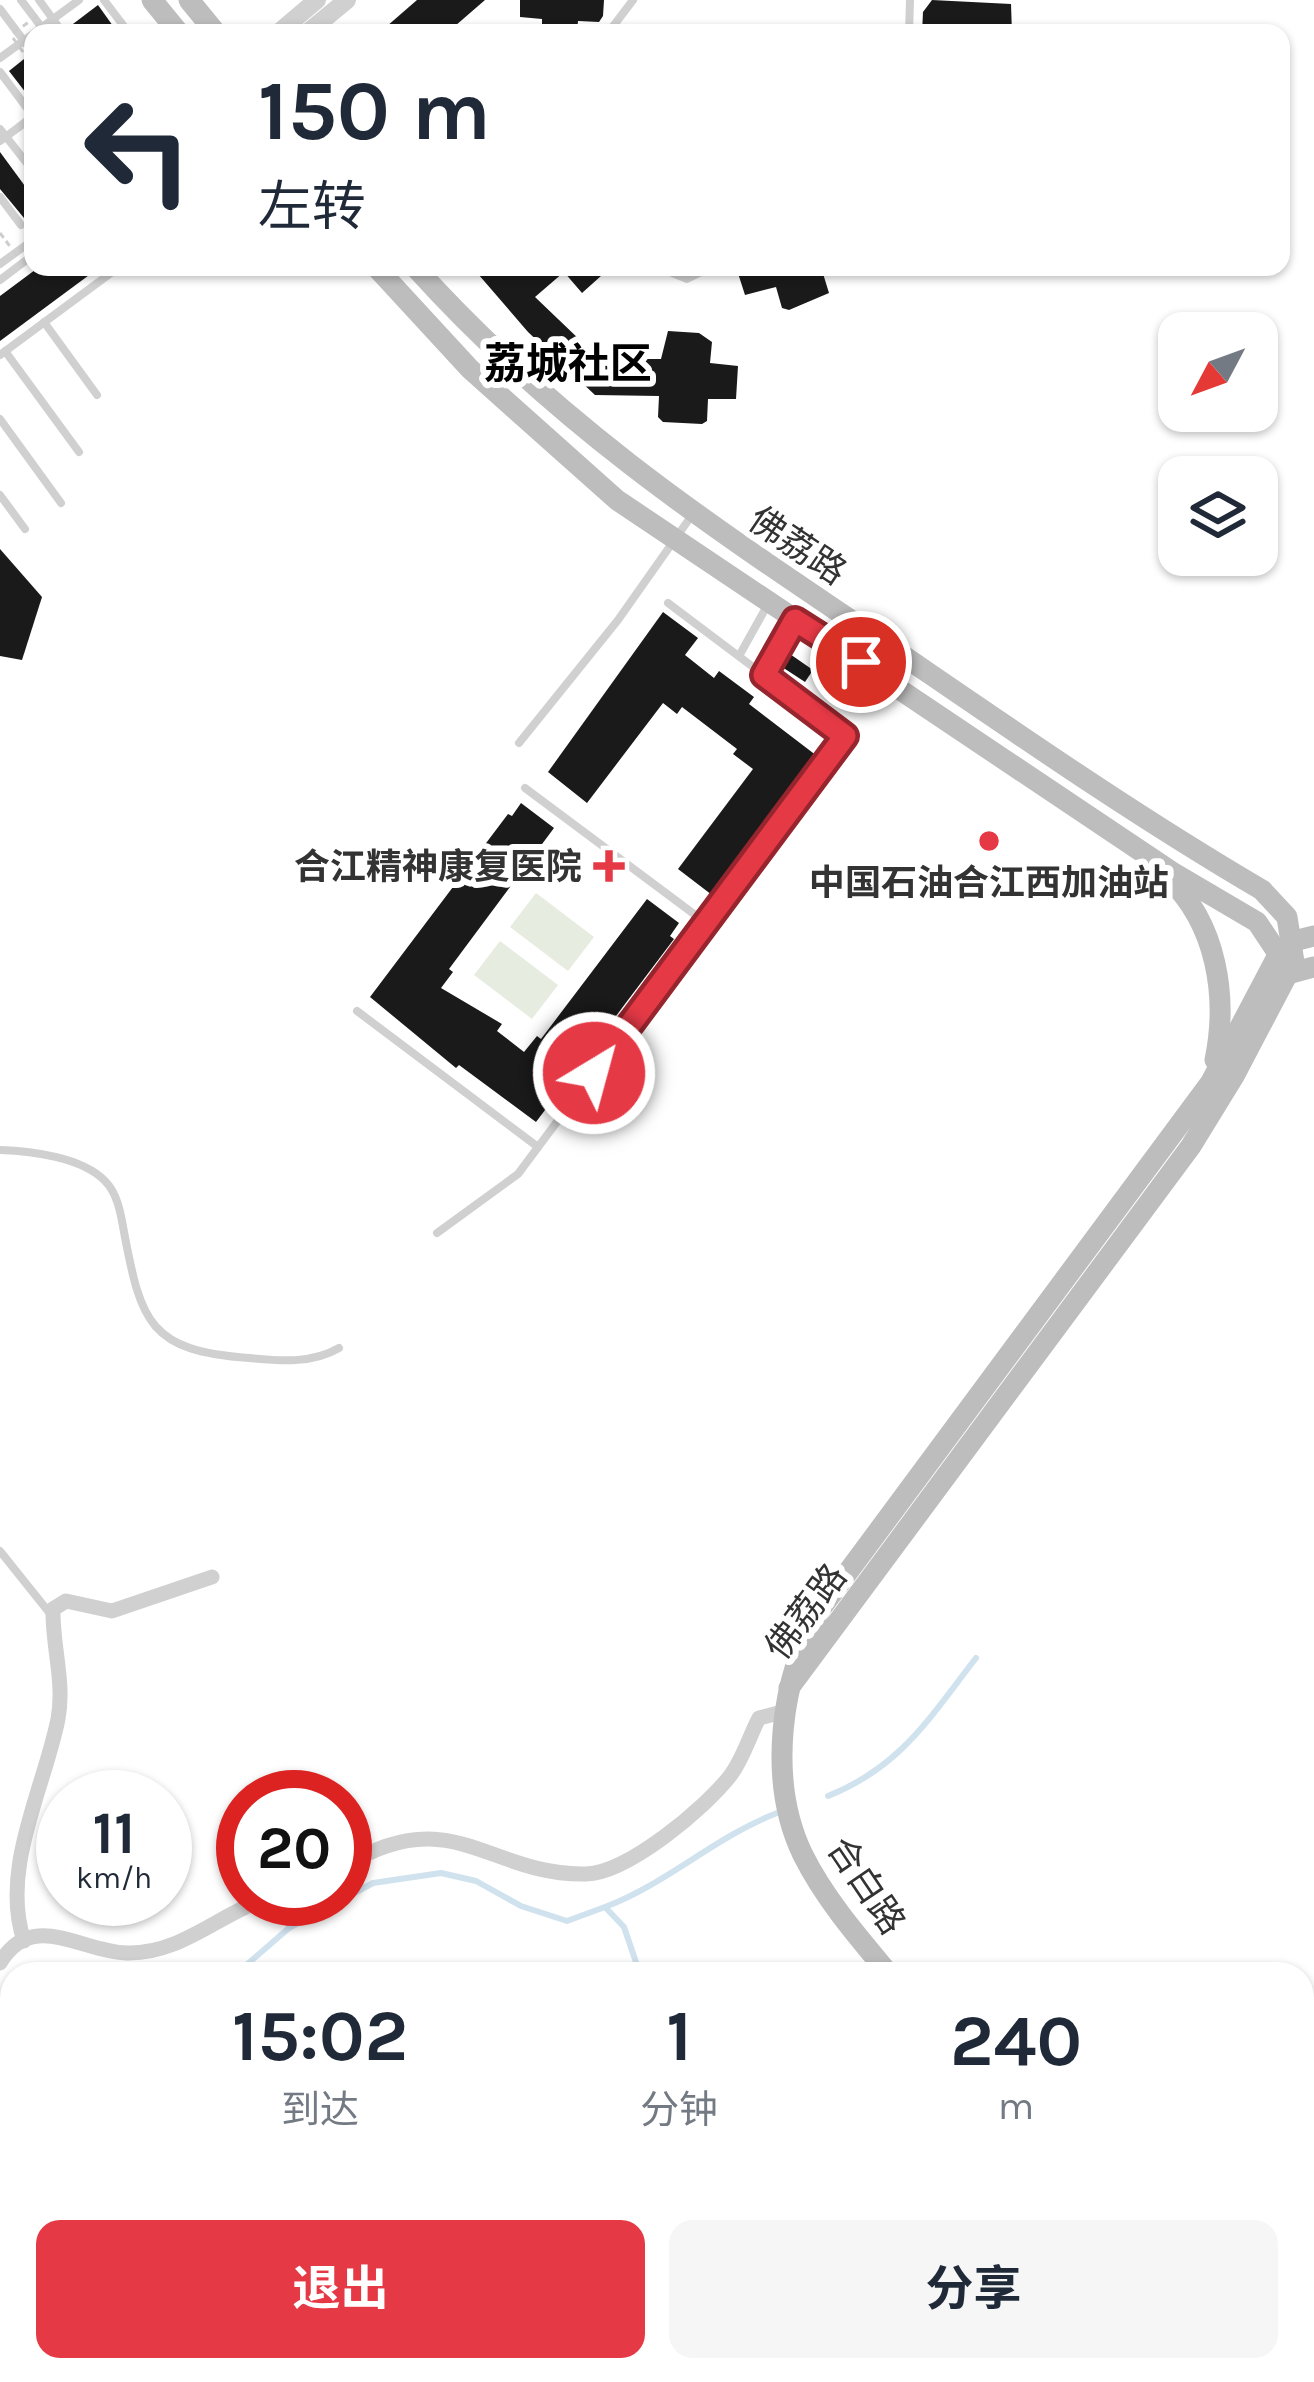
<!DOCTYPE html>
<html lang="zh">
<meta charset="utf-8">
<style>
body{margin:0;font-family:Karla,"Noto Sans SC",sans-serif;background:#f6f6f7;color:#1f2937;height:100vh;display:flex;flex-direction:column;font-size:45px;white-space:nowrap}
*{box-sizing:border-box;margin:0}
p{font-size:39px;color:#747a83}
.icon{flex:none;width:66px;height:66px;fill:none;stroke:currentColor;stroke-width:2;stroke-linecap:round;stroke-linejoin:round}
.map{position:relative;flex:1;overflow:hidden}
.sheet{position:absolute;left:0px;top:1962px;width:1314px;height:420px;display:flex;flex-direction:column;background:#fff;border-radius:36px 36px 0 0;box-shadow:0 3px 9px #0004}
.sheet>*{flex:none}
.top-card{position:absolute;left:24px;top:24px;width:1266px;height:252px;border-radius:24px;box-shadow:0 3px 9px #0004;background:#fff;color:#1f2937;overflow:hidden}
.needle{width:78px;rotate:229deg}
.controls{position:absolute;left:1158px;top:312px;display:grid;gap:24px}
.controls a{display:grid;place-items:center;width:120px;height:120px;border-radius:24px;background:#fff;box-shadow:0 3px 9px #0004;font-size:60px}
.speed{position:absolute;left:36px;top:1770px;display:flex;gap:24px;font-size:60px;font-weight:700;text-align:center}
.speed>*{display:grid;place-content:center;width:156px;height:156px;border-radius:50%;background:#fff;box-shadow:0 3px 9px #0004;line-height:1}
.speed small{font-size:30px;font-weight:400}
.speed .limit{border:18px solid #d22;background:#fff;color:#111}
.pin{position:absolute;display:grid;place-items:center;width:102px;height:102px;color:#fff;margin:-51px;border:6px solid #fff;border-radius:50%;box-shadow:0 3px 12px #0007}
.me{position:absolute;width:132px;margin:-66px;rotate:37deg;stroke-linejoin:round;filter:drop-shadow(0 0 9px #0008)}
.turn{display:flex;align-items:center;gap:42px;height:252px;padding:0 36px;font-size:54px}
.turn .icon{width:156px;height:156px;stroke-width:2.5}
.turn b{display:block;font-size:84px;line-height:102px}
.eta{display:flex;justify-content:space-evenly;align-items:center;height:204px;text-align:center}
.eta b{font-size:72px;font-weight:700;line-height:84px}
.button{display:flex;gap:24px;margin-top:auto;padding:24px 36px}
.button a{flex:1;height:138px;border-radius:24px;background:#e63946;color:#fff;font-size:48px;font-weight:700;line-height:138px;text-align:center}
.button a+a{background:#f6f6f7;color:#1f2937}
.map>svg:first-child{display:block}
.green{fill:#e6ecdf}
.lines{fill:none;stroke-linecap:round;stroke-linejoin:round}
.stream{stroke:#cfe2ee;stroke-width:6}
.building{fill:#1a1a1a}
.path{stroke:#cdcdcd;stroke-width:3;stroke-dasharray:6 6;stroke-linecap:butt}
.service{stroke:#d0d0d0;stroke-width:8}
.minor{stroke:#d0d0d0;stroke-width:15}
.tertiary{stroke:#d0d0d0;stroke-width:18}
.secondary{stroke:#bdbdbd;stroke-width:21}
.motorway{stroke:#9a9a9a;stroke-width:27}
.path-bridge{stroke:#cdcdcd;stroke-width:3;stroke-dasharray:6 6;stroke-linecap:butt}
.service-bridge{stroke:#d0d0d0;stroke-width:8}
.motorway-bridge{stroke:#9a9a9a;stroke-width:27}
.route-casing{stroke:#96252e;stroke-width:30}
.route{stroke:#e63946;stroke-width:21}
.poi-dot{fill:#e63946;stroke:#fff;stroke-width:4.5}
.labels{text-anchor:middle;stroke-width:12;stroke-linejoin:round;paint-order:stroke}
.street-label{font-size:36px;fill:#333;stroke:#fff}
.poi-label{font-size:36px;font-weight:bold;fill:#333;stroke:#fff;text-anchor:end}
.quarter-label{font-size:42px;font-weight:bold;fill:#000;stroke:#fff}
</style>
<div class="map">
<svg width="1314" height="2382" viewBox="0 0 1314 2382">
<rect width="100%" height="100%" fill="#fff"/>
<!-- green -->
<g class="green">
<path d="M536,893L594,937L568,971L510,927Z"/>
<path d="M500,941L558,985L532,1019L474,975Z"/>
</g>
<g class="lines">
<!-- stream -->
<g class="stream">
<path d="M828,1796C901,1767 930,1717 976,1658"/>
<path d="M345,1898L373,1883L441,1873L476,1881L521,1906L567,1921L605,1907L624,1927L640,1974"/>
<path d="M605,1907C668,1883 715,1837 777,1813"/>
<path d="M236,1974L289,1928L342,1899"/>
<path d="M356,2370L362,2382"/>
<path d="M1072,2370L1079,2382"/>
</g>
</g>
<!-- building -->
<g class="building">
<path d="M417,0H485L455,26L379,33Z"/>
<path d="M520,0H604L603,16L599,22L578,21L577,33H542V19L520,17Z"/>
<path d="M932,0L1011,4L1012,33H922L923,12Z"/>
<path d="M98,5L118,33H71L69,27Z"/>
<path d="M24,59L33,71V102L9,71Z"/>
<path d="M0,152L33,197L29,224L0,189Z"/>
<path d="M39,267H100L0,341V296Z"/>
<path d="M472,267H611L582,293L564,272L535,297L628,386L629,359H661L668,331L699,333L712,342L710,363L738,366L736,399H708L707,421L702,424L663,422L658,417L659,396L595,395L528,332Z"/>
<path d="M736,267H821L829,293L789,310L782,308L776,287L745,295Z"/>
<path d="M0,549L42,597L22,660L0,656Z"/>
<path d="M663,612L698,638L685,655L714,678L719,671L754,697L749,704L817,756L712,895L678,869L753,769L733,754L737,749L682,707L677,714L663,703L587,803L548,772Z"/>
<path d="M787,652L813,670L805,682L779,665Z"/>
<path d="M521,803L554,828L449,969L453,972L441,988L502,1024L497,1031L524,1052L537,1036L541,1039L647,899L679,923L670,936L674,939L536,1122L459,1065L456,1068L370,997L508,814L512,816Z"/>
</g>
<g class="lines">
<!-- path -->
<g class="path">
<path d="M26,182L33,191"/>
<path d="M0,233L6,241"/>
</g>
<!-- service -->
<g class="service">
<path d="M21,0L46,33"/>
<path d="M39,0L63,33"/>
<path d="M104,0L129,33"/>
<path d="M0,9L33,53"/>
<path d="M34,33L79,0"/>
<path d="M608,33L633,0"/>
<path d="M909,33L910,0"/>
<path d="M0,58L33,34"/>
<path d="M3,76L33,116L19,127"/>
<path d="M0,129L33,171"/>
<path d="M0,197L21,225"/>
<path d="M0,264L33,240"/>
<path d="M658,267L687,279L711,267"/>
<path d="M0,280L33,255"/>
<path d="M44,322L97,395"/>
<path d="M5,351L79,452"/>
<path d="M0,355L119,267"/>
<path d="M0,419L61,503"/>
<path d="M0,495L25,529"/>
<path d="M739,656L768,604"/>
<path d="M764,675L793,624"/>
<path d="M519,743L618,620L692,515"/>
<path d="M525,788L706,923"/>
<path d="M357,1011L538,1147"/>
<path d="M0,1150C31,1151 82,1157 105,1181C118,1194 121,1215 124,1232C141,1323 150,1351 249,1358C279,1361 312,1364 339,1348"/>
<path d="M437,1233L518,1174L845,736L668,603"/>
<path d="M0,1551L52,1616"/>
</g>
<!-- minor -->
<g class="minor">
<path d="M345,1866C452,1800 489,1876 586,1874C628,1873 705,1808 730,1776C743,1759 749,1737 759,1718L786,1711"/>
<path d="M24,1941C0,1869 44,1789 58,1719C65,1682 52,1645 53,1609L66,1601L112,1611L212,1577"/>
<path d="M0,1963C32,1909 81,1952 127,1953C180,1954 217,1916 264,1899"/>
<path d="M0,2103L12,2123"/>
</g>
<!-- tertiary -->
<g class="tertiary">
<path d="M278,33L317,0"/>
<path d="M307,33L347,0"/>
</g>
<!-- secondary -->
<g class="secondary">
<path d="M152,0L179,33"/>
<path d="M189,0L216,33"/>
<path d="M376,267L470,369L617,500L1172,872L1257,922L1291,973L1314,967"/>
<path d="M415,267C558,426 714,528 889,646C1012,730 1134,815 1262,890L1287,917L1294,962L1234,1076L1191,1146L789,1688"/>
<path d="M1168,878C1217,924 1228,997 1215,1060"/>
<path d="M889,1974C858,1937 825,1899 803,1855C767,1781 780,1675 822,1607L1211,1082L1277,957L1294,941L1314,936"/>
<path d="M1212,2370L1223,2382"/>
</g>
<!-- motorway -->
<g class="motorway">
<path d="M0,2243L12,2249"/>
<path d="M0,2272L12,2279"/>
<path d="M0,2325L12,2329"/>
<path d="M120,2370L147,2382"/>
<path d="M230,2370L252,2382"/>
</g>
<!-- path-bridge -->
<g class="path-bridge">
<path d="M13,33L39,15"/>
<path d="M13,38L23,52"/>
<path d="M6,241L20,260"/>
</g>
<!-- service-bridge -->
<g class="service-bridge">
<path d="M0,72L3,76"/>
<path d="M0,141L19,127"/>
</g>
<!-- motorway-bridge -->
<path class="motorway-bridge" d="M175,2370L196,2382"/>
</g>
<g class="lines">
<!-- route casing -->
<g class="route-casing">
<path id="route" d="M594,1073L845,736L764,675L795,620L861,662"/>
</g>
<!-- route -->
<use href="#route" class="route"/>
</g>
<!-- markers -->
<g class="poi-dot">
<circle cx="989" cy="841" r="12"/>
<path d="M603 848h12v12h12v12h-12v12h-12v-12h-12v-12h12z"/>
</g>
<g class="labels">
<!-- street labels -->
<g class="street-label">
<text transform="translate(798 545) rotate(34)" y="13">佛荔路</text>
<text transform="translate(805 1611) rotate(-53)" y="13">佛荔路</text>
<text transform="translate(867 1885) rotate(56)" y="13">合白路</text>
</g>
<!-- poi labels -->
<g class="poi-label">
<text x="582" y="879">合江精神康复医院</text>
<text x="989" y="895" text-anchor="middle">中国石油合江西加油站</text>
</g>
<!-- quarter labels -->
<g class="quarter-label">
<text x="568" y="378">荔城社区</text>
</g>
</g>
</svg>
<div class="controls">
<a><svg class="needle" viewBox="-14 -14 28 28"><path d="M0-13l5 13h-10z" fill="#e53935"/><path d="M0 13l5-13h-10z" fill="#747a83"/></svg></a>
<a><svg class="icon" aria-label="layers" viewBox="0 0 24 24"><path d="M12 4l9 5-9 5-9-5zM3 14l9 5 9-5"/></svg></a>
</div>
<div class="speed"><div>11<small>km/h</small></div><div class="limit">20</div></div>
<div class="pin" style="left:861px;top:662px;background:#d93025"><svg class="icon" aria-label="arrive" viewBox="0 0 24 24"><path d="M6 21V4h12l-3 4 3 4H6"/></svg></div>
<svg class="me" style="left:594px;top:1073px" viewBox="-20 -20 40 40"><circle r="17" fill="#e63946" stroke="#fff" stroke-width="3"/><path d="M0-11L8 9 0 5-8 9z" fill="#fff"/></svg>
<div class="top-card">
<div class="turn"><svg class="icon" aria-label="left" viewBox="0 0 24 24"><path d="M17 20v-9H6M10 6l-5 5 5 5"/></svg><div><b>150 m</b>左转</div></div>
</div>
<section class="sheet">
<div class="eta">
<div><b>15:02</b><p>到达</p></div>
<div><b>1</b><p>分钟</p></div>
<div><b>240</b><p>m</p></div>
</div>
<div class="button"><a>退出</a><a>分享</a></div>
</section>
</div>
